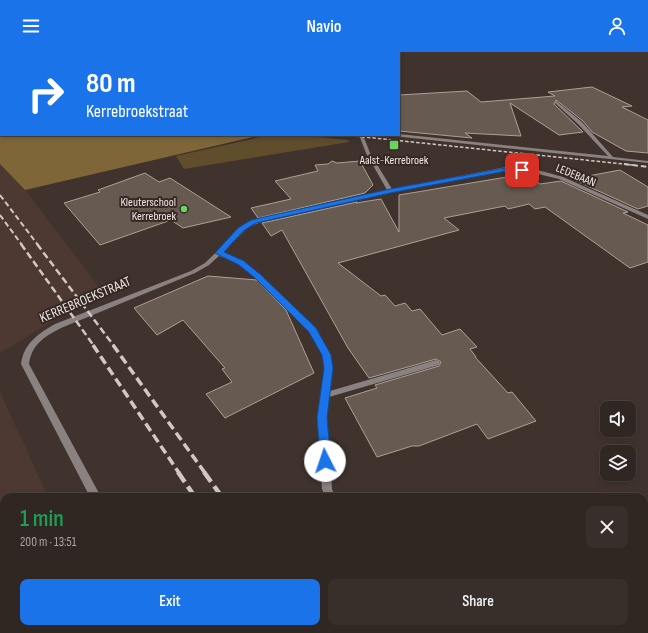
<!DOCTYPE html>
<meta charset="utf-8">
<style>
body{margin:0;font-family:"Sofia Sans Condensed",sans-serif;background:#382e2a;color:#f1f3f6;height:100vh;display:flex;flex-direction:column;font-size:15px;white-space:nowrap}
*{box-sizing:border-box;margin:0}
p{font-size:13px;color:#a8a5a5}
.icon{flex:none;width:22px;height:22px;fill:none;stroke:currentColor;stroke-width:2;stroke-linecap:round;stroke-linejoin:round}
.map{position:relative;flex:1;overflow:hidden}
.panel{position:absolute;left:0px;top:441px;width:648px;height:140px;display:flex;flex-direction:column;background:#302622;border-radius:12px 12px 0 0;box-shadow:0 2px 6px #0003,0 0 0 1px #4b4340}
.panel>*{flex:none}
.top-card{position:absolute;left:0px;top:0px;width:400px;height:84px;box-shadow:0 2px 6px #0003,0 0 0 1px #4b4340;background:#1a73e8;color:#fff;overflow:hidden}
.fabs{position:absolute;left:600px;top:349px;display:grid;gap:8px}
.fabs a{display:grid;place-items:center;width:36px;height:36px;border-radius:8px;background:#302622;box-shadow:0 2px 6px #0003,0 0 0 1px #4b4340;font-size:20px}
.pin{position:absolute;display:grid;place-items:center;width:34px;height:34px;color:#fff;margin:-17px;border-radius:8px;box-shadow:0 2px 6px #0006}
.me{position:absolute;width:44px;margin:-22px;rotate:356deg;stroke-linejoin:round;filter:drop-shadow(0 0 3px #0008)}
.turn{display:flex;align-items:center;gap:14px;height:84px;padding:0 20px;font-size:18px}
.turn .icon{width:52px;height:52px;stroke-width:2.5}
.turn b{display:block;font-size:28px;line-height:34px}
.round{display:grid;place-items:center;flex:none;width:42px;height:42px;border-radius:8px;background:#382e2a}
.summary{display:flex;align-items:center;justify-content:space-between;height:68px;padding:0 20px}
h1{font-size:24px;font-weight:600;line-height:30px;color:#1e9e55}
.cta{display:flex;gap:8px;margin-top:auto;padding:8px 20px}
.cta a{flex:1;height:46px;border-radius:8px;background:#1a73e8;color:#fff;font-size:16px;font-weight:600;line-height:46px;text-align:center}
.cta a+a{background:#382e2a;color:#f1f3f6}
header{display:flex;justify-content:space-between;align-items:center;height:52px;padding:0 20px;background:#1a73e8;color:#fff;font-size:18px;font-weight:600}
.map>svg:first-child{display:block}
.built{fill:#4d3931}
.green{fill:#5f4d2c}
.forest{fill:#7e6638}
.building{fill:#675b51;stroke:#ada095}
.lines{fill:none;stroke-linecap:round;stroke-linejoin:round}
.minor{fill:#8a8281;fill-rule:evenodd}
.primary{fill:#ddcdcc;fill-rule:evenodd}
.rail-far4{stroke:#d1c7c4;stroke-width:1.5;stroke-dasharray:3.5 2;stroke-linecap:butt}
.rail-far3{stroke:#d1c7c4;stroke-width:2;stroke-dasharray:5.5 3;stroke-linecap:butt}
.rail-far2{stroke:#d1c7c4;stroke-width:2.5;stroke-dasharray:7 3.5;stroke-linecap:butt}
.rail-far1{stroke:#d1c7c4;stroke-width:3.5;stroke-dasharray:9 4.5;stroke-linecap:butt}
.rail{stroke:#d1c7c4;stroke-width:4.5;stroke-dasharray:12 5.5;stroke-linecap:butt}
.route{fill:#1a73e8;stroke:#114b97}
.poi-dot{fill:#6bd362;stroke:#362924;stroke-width:1.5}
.labels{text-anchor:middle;stroke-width:4;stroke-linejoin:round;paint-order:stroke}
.far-poi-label{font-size:12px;fill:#f0e7e4;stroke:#362924}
.far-street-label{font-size:12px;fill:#f0e7e4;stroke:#362924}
.street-label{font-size:14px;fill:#f0e7e4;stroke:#362924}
</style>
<header><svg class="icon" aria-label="menu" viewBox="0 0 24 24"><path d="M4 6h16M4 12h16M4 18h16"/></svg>Navio<svg class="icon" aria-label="person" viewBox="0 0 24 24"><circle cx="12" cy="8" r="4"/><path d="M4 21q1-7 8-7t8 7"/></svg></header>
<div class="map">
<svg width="648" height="581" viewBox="0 0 648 581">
<rect width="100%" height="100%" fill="#40332e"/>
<!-- built -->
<g class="built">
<path d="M0,112L25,138L102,239L0,301Z"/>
<path d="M0,340L48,445H4V577H101L100,581H0Z"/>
</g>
<!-- green -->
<path class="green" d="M270,83H295L348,88L349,90L184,117L176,104Z"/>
<!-- forest -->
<path class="forest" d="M0,41L1,83H261L25,138L0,112Z"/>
<!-- building -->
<g class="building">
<path d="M592,35L632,54L622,55L648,68V101L626,99L592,80L583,69L556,48L554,52L583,80L559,83L510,51L521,84L465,81L472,86L399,79V43L467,39L481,50L555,44L548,40Z"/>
<path d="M332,109L337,111L360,109L373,133L365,141L258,166L251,156L291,147L275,129L318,119L315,113L328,112Z"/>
<path d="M620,118L648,135V154L638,157L572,127Z"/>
<path d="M145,121L159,130L170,126L231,165L183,176L171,168L100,193L64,151L100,140L98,138Z"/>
<path d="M525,122L540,132L561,129L628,160L623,161L648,173V210L630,216L545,155L535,157L529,152L508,157L505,154L444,166L459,178L338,211L381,244L385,243L395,254L405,251L412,259L420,257L442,283L460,277L477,295L470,297L476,305H475L508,341L512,340L536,369L488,387L477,372L419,394H412L377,405L345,346L377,336L375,333L439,314L441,310L436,307L369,326L348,296L282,178L271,184L262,171L357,150L356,151L381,147L399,180V143Z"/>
<path d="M208,224L257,228L286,258L314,321L225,366L206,342L232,330L222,317L225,316L183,268L157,283L134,256Z"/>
</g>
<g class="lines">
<!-- minor -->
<g class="minor">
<path d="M328,0H332L333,1H329Z"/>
<path d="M556,49L582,70L613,105L648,109V111L393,84L391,83L399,82L608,104L578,72L555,51Z"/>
<path d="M359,83H363L370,101L392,137L511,114L534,117L563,125L648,163V167L559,127L534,121L511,118L390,141L267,168L248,175L223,200L244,210L260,223L315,276L330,303L333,316L330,339L436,308L439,309L440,311L439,313L329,345L327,366L332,437L335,445H325L322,437L317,366L325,316L322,303L309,280L256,225L240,212L219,204L209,213L195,221L61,276C44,285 32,292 29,312L101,445H90L21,312C24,291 38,282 55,272L191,219L205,211L244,173L265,165L387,138L366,101Z"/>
<path d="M125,577H137L136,581H124Z"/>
<path d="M427,577H441L442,581H428Z"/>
</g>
<!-- primary -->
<g class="primary">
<path d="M127,0H150L126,1Z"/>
<path d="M217,0H239L216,1Z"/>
<rect x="0" y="6" width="1" height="2"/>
</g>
<!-- rail-far4 -->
<path class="rail-far4" d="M345,83L633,113"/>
<!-- rail-far3 -->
<g class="rail-far3">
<path d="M624,112L648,115"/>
<path d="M0,143L38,193"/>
<path d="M0,163L22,193"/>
</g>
<!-- rail-far2 -->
<g class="rail-far2">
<path d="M21,192L94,294"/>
<path d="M37,192L114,294"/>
</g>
<!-- rail-far1 -->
<g class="rail-far1">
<path d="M93,293L179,421"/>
<path d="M113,293L205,421"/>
</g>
<!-- rail -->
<g class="rail">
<path d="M178,420L195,445"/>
<path d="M204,420L222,445"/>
<path d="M282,577L285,581"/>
<path d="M314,577L317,581"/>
</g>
</g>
<!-- route -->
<path class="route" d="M511,115L525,118L522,119L511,118L390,141L256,171L243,179L224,200L244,209L261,223L316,276L331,303L333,316L327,366L331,409L329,412L325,413L321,412L317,366L324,316L322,303L309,280L255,226L239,213L215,201L238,176L251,168L390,137Z"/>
<!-- markers -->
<g class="poi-dot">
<rect x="389" y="88" width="10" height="10" rx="2"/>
<circle cx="184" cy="157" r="4"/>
</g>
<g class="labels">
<!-- far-poi labels -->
<g class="far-poi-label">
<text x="394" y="112">Aalst-Kerrebroek</text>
<text x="176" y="154" text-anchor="end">Kleuterschool<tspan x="176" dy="14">Kerrebroek</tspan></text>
</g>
<!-- far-street labels -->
<g class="far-street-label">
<text transform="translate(576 123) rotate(22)" y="4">LEDEBAAN</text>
</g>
<!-- street labels -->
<g class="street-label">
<text transform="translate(85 247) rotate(-23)" y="5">KERREBROEKSTRAAT</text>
</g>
</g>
</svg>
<div class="fabs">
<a><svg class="icon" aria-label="sound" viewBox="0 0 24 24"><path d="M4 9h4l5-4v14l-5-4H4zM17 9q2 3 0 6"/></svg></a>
<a><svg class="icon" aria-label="layers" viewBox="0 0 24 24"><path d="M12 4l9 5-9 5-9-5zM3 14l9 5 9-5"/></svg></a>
</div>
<div class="pin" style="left:522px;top:118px;background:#d93025"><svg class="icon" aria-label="arrive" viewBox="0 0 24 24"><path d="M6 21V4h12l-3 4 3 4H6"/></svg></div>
<svg class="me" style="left:325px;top:409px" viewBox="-20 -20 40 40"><circle r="19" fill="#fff"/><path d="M0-13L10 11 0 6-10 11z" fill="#1a73e8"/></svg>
<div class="top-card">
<div class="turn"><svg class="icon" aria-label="right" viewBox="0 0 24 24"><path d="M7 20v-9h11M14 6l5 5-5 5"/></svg><div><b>80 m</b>Kerrebroekstraat</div></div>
</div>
<section class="panel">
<div class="summary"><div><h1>1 min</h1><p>200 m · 13:51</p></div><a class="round"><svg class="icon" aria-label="close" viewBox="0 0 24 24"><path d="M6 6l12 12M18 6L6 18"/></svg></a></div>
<div class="cta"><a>Exit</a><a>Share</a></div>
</section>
</div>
